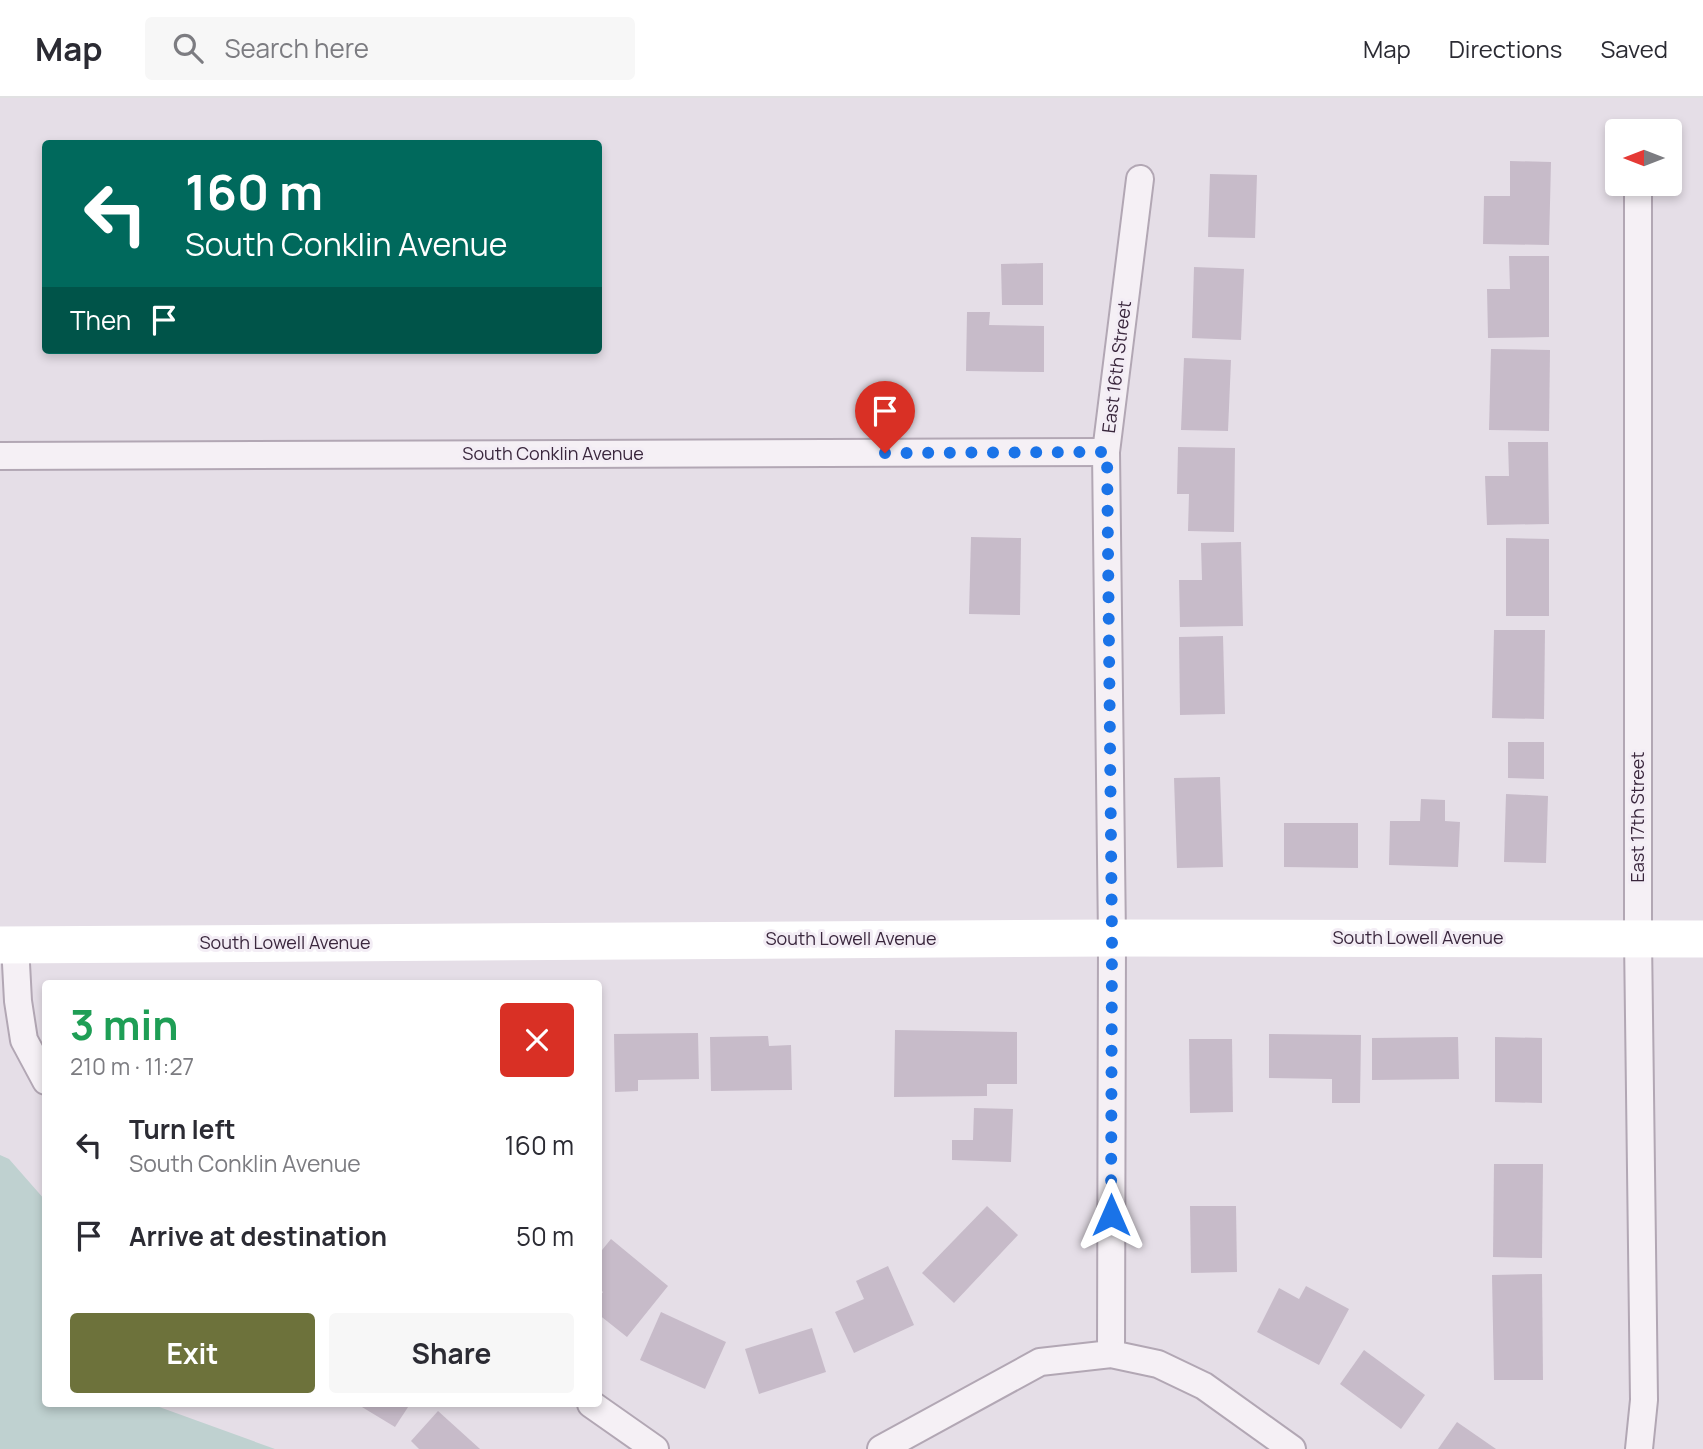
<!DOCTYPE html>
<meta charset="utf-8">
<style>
body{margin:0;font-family:Manrope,sans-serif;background:#f7f7f7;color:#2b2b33;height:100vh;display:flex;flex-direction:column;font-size:26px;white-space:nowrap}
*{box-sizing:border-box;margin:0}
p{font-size:23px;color:#7c7c81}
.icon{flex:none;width:38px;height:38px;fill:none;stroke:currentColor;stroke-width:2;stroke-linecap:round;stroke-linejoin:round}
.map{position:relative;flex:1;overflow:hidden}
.sheet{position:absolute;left:42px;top:882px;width:560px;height:427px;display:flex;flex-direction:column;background:#fff;border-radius:7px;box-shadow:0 4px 10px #0003}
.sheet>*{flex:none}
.banner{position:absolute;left:42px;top:42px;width:560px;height:214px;border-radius:7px;box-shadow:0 4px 10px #0003;background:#00695c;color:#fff;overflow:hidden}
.needle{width:46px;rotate:270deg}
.buttons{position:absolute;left:1605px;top:21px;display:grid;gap:14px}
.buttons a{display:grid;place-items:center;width:77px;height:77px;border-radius:7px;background:#fff;box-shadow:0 4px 10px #0003;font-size:35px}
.pin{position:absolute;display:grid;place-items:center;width:60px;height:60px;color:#fff;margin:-72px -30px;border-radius:50% 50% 50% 0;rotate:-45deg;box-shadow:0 0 7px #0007}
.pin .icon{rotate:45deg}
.me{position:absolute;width:77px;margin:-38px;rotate:0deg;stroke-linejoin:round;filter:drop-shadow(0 0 5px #0008)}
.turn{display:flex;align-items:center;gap:24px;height:147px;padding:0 28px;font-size:32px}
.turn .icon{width:91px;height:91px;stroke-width:2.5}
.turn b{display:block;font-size:49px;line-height:60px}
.then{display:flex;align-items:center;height:66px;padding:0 28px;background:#0003;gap:14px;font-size:26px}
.round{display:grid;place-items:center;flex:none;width:74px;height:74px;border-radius:7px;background:#f7f7f7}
.headline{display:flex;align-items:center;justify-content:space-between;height:119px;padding:0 28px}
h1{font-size:42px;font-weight:700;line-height:52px;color:#1e9e55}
.action{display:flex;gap:14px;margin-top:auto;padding:14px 28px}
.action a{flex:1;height:80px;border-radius:7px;background:#6d723b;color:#fff;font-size:28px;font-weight:700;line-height:80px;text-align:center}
.action a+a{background:#f7f7f7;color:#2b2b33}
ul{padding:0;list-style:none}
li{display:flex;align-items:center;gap:21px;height:91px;padding:0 28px}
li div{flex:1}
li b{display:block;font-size:26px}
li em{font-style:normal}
header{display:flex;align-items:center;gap:42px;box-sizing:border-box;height:98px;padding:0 35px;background:#fff;border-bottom:2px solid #e1e1e2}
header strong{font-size:33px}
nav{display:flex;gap:38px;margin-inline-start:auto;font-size:24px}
.search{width:490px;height:63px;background:#f7f7f7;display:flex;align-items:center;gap:18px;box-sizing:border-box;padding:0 24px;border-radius:7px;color:#7c7c81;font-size:26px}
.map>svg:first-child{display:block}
.green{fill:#bfd1d0}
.building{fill:#c7bbc9}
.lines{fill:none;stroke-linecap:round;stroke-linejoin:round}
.street-casing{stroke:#b2a7b4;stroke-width:30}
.street{stroke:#f5f0f5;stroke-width:26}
.secondary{stroke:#fff;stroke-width:37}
.route{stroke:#1a73e8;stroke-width:12;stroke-dasharray:0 21.6}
.labels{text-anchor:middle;stroke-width:6;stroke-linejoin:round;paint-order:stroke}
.street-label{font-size:18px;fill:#3a273d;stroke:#f3edf5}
</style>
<header>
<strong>Map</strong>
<div class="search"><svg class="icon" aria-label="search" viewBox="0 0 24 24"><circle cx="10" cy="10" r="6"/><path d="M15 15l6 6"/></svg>Search here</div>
<nav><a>Map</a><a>Directions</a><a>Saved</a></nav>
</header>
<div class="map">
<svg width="1703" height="1351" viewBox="0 0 1703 1351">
<rect width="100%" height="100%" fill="#e5dee7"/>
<!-- green -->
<path class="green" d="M0,1057L9,1061L45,1102L46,1306H151L275,1351H0Z"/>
<!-- building -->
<g class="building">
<path d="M1510,63L1551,64L1549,147L1483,146L1484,98H1510Z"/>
<path d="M1210,76L1257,77L1255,140L1208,139Z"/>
<path d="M1509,158H1549V239L1488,240L1487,191H1510Z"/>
<path d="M1043,165V207H1002L1001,166Z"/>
<path d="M1194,169L1244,171L1241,242L1192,240Z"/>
<path d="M967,214H990L989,227L1044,228V274L966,273Z"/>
<path d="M1491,251L1550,252L1549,333L1489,332Z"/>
<path d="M1184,260L1231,262L1228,333L1181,332Z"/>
<path d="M1508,344H1548L1549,426L1487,427L1485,378H1509Z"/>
<path d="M1178,349L1235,350L1234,434L1188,433L1189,396H1177Z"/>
<path d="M971,439L1021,440L1020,517L969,516Z"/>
<path d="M1506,440L1549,441V518H1506Z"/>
<path d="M1241,444L1243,528L1180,529L1179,482H1202L1201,445Z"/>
<path d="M1494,532H1545L1544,621L1492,620Z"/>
<path d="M1223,538L1225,616L1180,617L1179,539Z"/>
<path d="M1508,644H1544V681L1508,680Z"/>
<path d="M1220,679L1223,769L1177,770L1174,680Z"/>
<path d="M1506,696L1548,698L1546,765L1504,764Z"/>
<path d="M1421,701L1445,702V723L1460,724L1458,769L1389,767L1390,723H1420Z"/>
<path d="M1284,725H1358V770L1284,769Z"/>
<path d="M895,932L1017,934V986H987V998L894,999Z"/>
<path d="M698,935L699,981L638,982V993L615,994L614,936Z"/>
<path d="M1269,936L1361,937L1360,1005H1332V981L1269,980Z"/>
<path d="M768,938L769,948L791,947L792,992L711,993L710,939Z"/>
<path d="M1458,939L1459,981L1372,982V940Z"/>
<path d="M1495,939L1542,940V1005L1495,1004Z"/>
<path d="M1189,941H1232L1233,1014L1190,1015Z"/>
<path d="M974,1010L1013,1011L1011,1064L952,1062V1042H973Z"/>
<path d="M1494,1066H1543L1542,1160L1493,1159Z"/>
<path d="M987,1108L1018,1137L954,1205L922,1175Z"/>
<path d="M1190,1108H1236L1237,1174L1191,1175Z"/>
<path d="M611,1141L668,1188L627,1239L598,1216V1200L603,1194L598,1190V1157Z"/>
<path d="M888,1168L914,1227L854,1255L835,1214L864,1201L856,1183Z"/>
<path d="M1542,1176L1543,1282H1494L1492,1177Z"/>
<path d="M1306,1188L1349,1211L1319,1267L1257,1234L1279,1190L1299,1201Z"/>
<path d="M661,1214L726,1244L705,1291L640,1262Z"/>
<path d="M812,1230L826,1274L759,1296L745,1251Z"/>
<path d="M1364,1252L1425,1297L1401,1331L1340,1286Z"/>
<path d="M357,1306H410L395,1329Z"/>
<path d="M438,1313L480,1351H419L411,1343Z"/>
<path d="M1457,1324L1496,1351H1438Z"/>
</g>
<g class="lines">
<!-- street casing -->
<g class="street-casing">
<g id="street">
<path d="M1638,86V841L1644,1302L1639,1351"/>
<path d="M0,358L1106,354"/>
<path d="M15,847L18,903L24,942L46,983"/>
<path d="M1111,1256L1112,840L1106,354L1140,81"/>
<path d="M591,1306L655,1351"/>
<path d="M881,1351L1040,1264L1111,1256L1158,1266L1204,1288L1292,1351"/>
</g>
</g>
<!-- street -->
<use href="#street" class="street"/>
<!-- secondary -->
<path class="secondary" d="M0,847L1112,840L1703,841"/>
</g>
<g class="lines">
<!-- route -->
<path class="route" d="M885,355L1107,354L1112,840L1111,1117"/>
</g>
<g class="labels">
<!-- street labels -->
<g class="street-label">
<text transform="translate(1117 269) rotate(-83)" y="6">East 16th Street</text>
<text x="553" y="362">South Conklin Avenue</text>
<text transform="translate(1638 719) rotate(-90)" y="6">East 17th Street</text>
<text x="1418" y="846">South Lowell Avenue</text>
<text x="851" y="847">South Lowell Avenue</text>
<text x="285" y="851">South Lowell Avenue</text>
</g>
</g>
</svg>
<div class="buttons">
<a><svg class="needle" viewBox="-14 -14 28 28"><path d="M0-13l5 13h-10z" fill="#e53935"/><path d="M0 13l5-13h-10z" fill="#7c7c81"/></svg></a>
</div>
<div class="pin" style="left:885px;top:355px;background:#d93025"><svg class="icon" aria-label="arrive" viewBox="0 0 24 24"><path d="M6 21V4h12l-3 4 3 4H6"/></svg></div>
<svg class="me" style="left:1111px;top:1117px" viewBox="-20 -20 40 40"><path d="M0-17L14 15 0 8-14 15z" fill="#1a73e8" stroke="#fff" stroke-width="4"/></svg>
<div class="banner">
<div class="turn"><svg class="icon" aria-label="left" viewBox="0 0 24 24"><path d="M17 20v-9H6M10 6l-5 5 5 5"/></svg><div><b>160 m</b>South Conklin Avenue</div></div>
<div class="then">Then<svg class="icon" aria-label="arrive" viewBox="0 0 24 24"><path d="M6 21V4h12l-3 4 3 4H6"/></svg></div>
</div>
<section class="sheet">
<div class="headline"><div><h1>3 min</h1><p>210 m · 11:27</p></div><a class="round" style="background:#d93025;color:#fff"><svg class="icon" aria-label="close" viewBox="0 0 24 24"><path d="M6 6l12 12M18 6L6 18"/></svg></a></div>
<ul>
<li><svg class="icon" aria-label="left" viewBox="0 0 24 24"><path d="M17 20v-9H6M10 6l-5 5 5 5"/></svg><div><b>Turn left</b><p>South Conklin Avenue</p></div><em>160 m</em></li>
<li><svg class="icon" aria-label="arrive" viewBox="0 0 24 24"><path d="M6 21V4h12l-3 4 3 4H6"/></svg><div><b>Arrive at destination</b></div><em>50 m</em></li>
</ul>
<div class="action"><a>Exit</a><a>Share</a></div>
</section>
</div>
